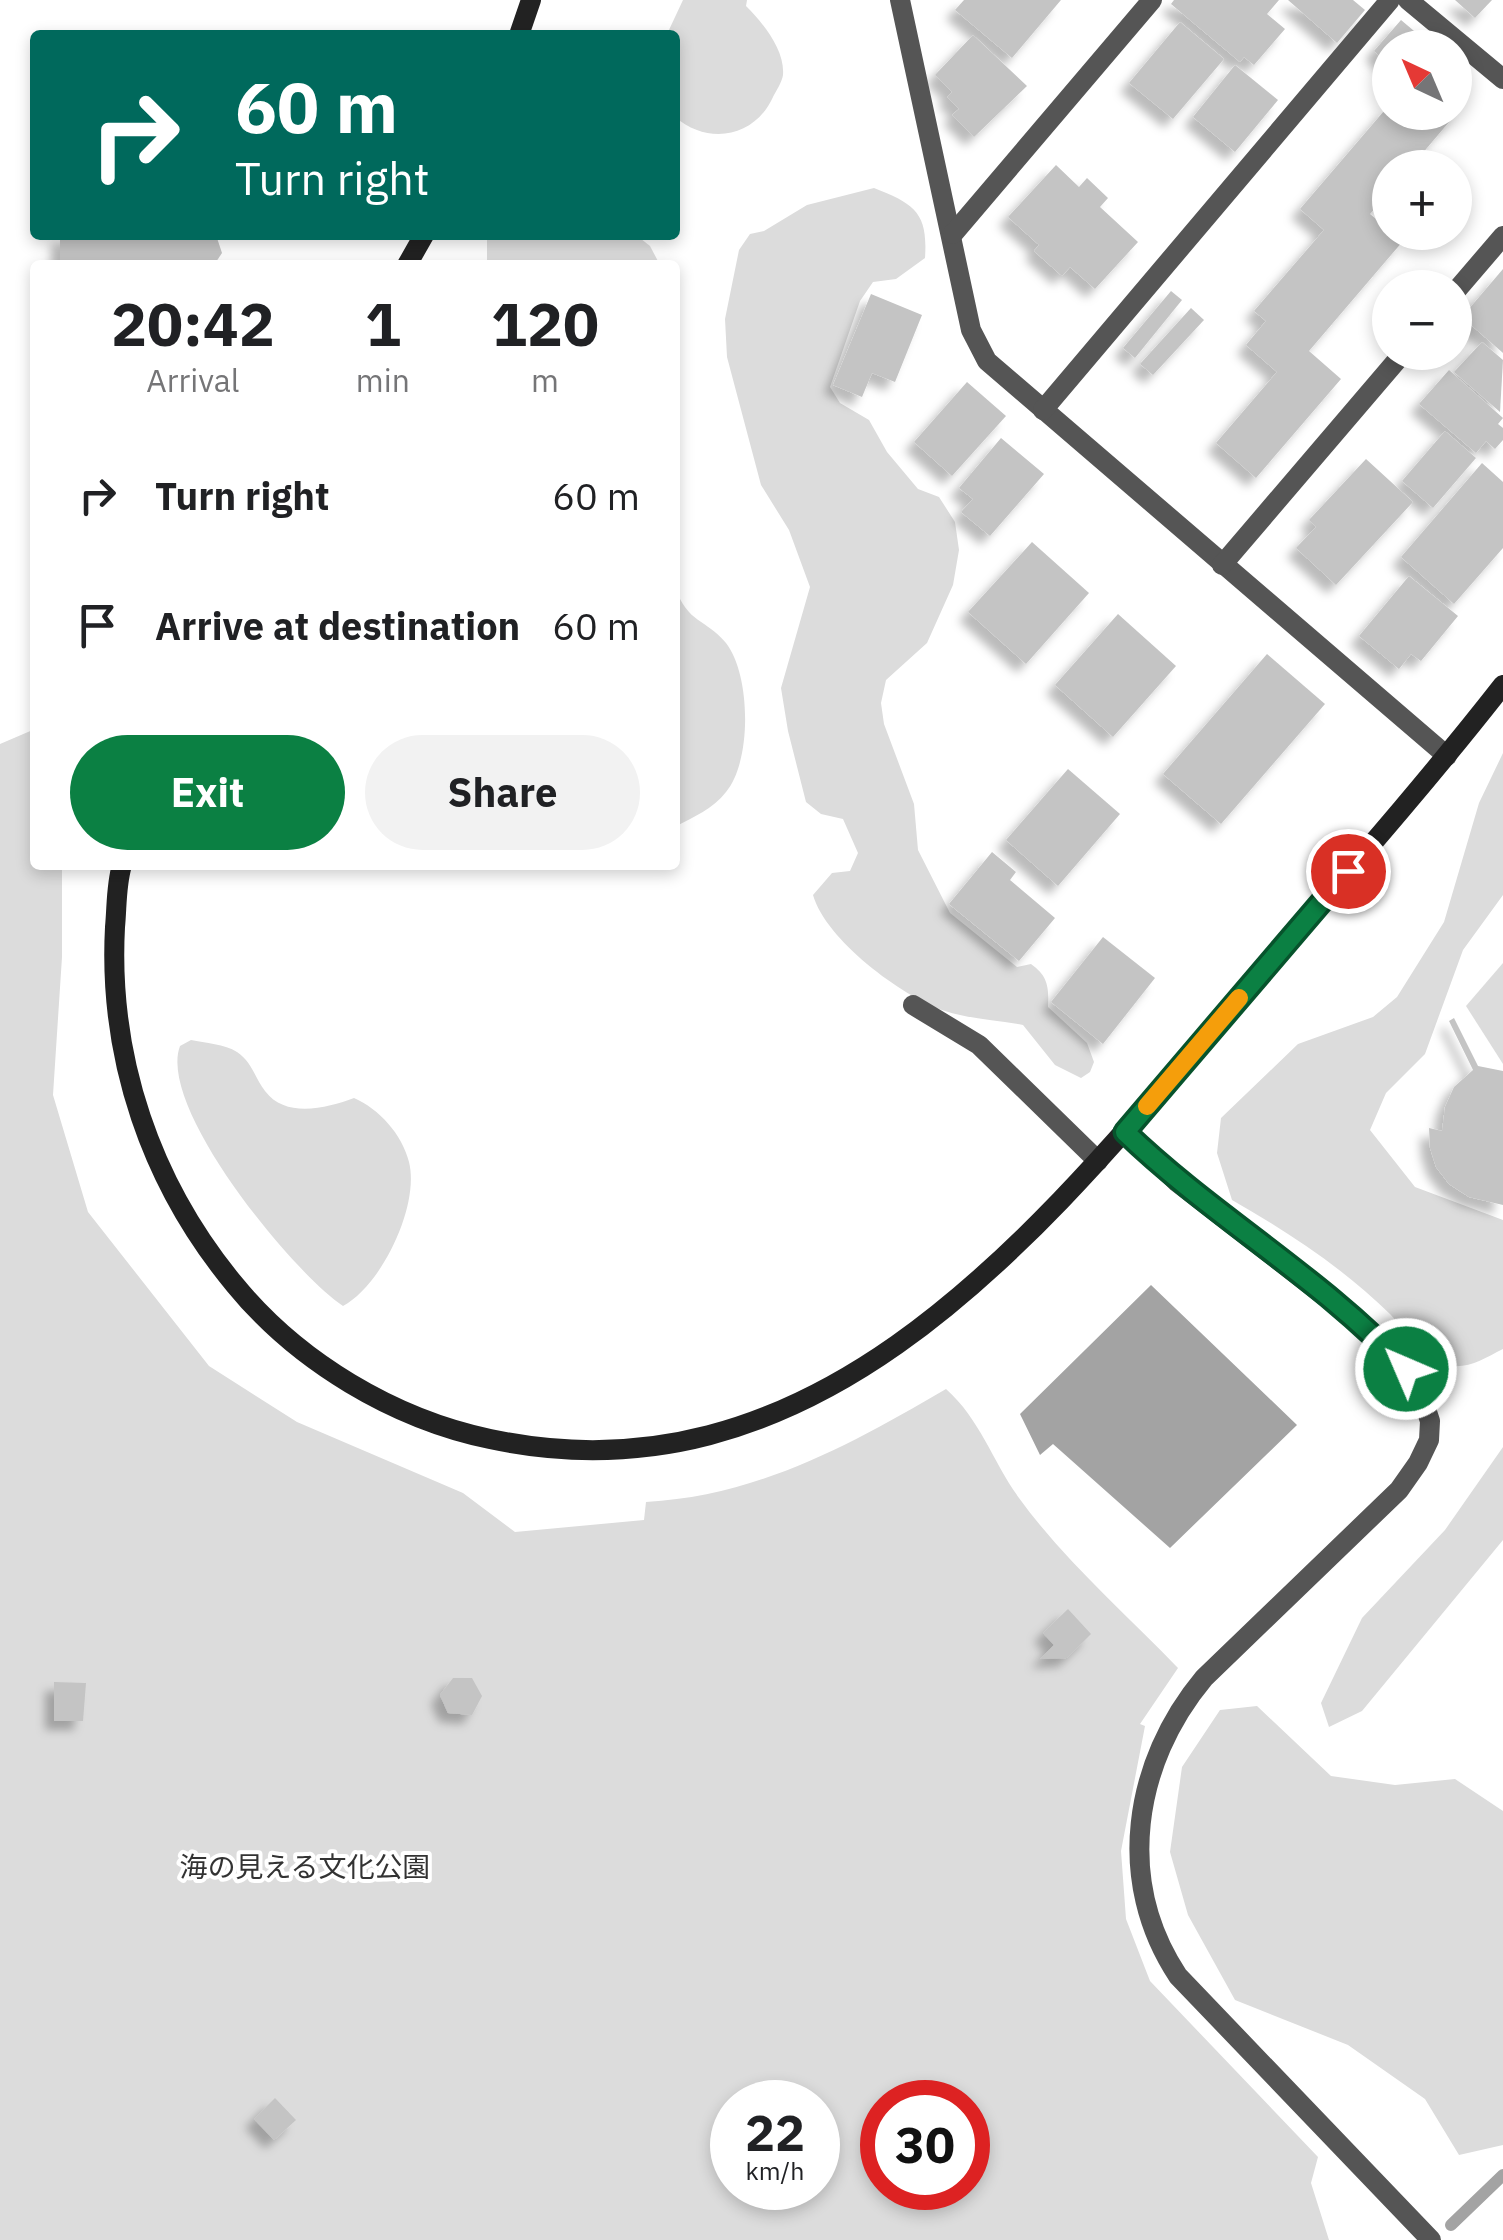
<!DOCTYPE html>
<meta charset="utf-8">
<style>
body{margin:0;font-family:"IBM Plex Sans","Noto Sans JP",sans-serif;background:#f2f2f2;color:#202124;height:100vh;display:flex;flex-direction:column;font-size:38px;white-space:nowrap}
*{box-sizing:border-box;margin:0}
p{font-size:32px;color:#757577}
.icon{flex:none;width:55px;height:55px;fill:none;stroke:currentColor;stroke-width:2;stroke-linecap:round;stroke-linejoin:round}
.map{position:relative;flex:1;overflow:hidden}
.side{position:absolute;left:30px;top:260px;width:650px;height:610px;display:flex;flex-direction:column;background:#fff;border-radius:10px;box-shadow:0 5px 15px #0003}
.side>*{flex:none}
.hud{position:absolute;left:30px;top:30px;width:650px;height:210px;border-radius:10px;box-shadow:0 5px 15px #0003;background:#00695c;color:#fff;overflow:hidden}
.needle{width:65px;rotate:316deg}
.controls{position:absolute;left:1372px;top:30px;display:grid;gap:20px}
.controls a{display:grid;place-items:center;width:100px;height:100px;border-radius:50%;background:#fff;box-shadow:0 5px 15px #0003;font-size:50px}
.speed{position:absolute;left:710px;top:2080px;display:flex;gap:20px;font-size:50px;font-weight:700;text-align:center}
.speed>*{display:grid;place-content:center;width:130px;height:130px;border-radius:50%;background:#fff;box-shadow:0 5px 15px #0003;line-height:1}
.speed small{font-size:25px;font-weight:400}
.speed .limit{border:15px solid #d22;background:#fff;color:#111}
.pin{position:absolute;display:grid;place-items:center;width:85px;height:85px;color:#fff;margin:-42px;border:5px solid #fff;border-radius:50%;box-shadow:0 2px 10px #0007}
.me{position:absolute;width:110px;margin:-55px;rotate:315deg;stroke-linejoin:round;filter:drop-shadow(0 0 8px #0008)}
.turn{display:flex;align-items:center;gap:35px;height:210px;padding:0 40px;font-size:45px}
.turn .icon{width:130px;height:130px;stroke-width:2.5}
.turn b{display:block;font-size:70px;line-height:85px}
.eta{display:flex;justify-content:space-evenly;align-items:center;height:170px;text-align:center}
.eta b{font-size:60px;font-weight:700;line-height:70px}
.action{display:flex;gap:20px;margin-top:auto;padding:20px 40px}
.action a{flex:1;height:115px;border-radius:60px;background:#0b8043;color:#fff;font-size:40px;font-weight:700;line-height:115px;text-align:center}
.action a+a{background:#f2f2f2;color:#202124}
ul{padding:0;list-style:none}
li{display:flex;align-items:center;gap:30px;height:130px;padding:0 40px}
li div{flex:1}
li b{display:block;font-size:38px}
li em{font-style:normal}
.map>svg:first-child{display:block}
.green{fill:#dcdcdc;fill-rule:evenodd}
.water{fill:#a3a3a3}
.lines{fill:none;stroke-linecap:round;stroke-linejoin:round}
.stream{stroke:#a3a3a3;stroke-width:12}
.building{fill:#c4c4c4;filter:url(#shadow)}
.street{stroke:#555;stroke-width:20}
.secondary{stroke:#222;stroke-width:20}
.route-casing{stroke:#07532c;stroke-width:25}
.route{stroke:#0b8043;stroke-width:18}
.slow{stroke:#f59e0b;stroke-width:18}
.labels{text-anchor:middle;stroke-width:8;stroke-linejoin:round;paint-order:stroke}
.park-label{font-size:28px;fill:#333;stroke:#fff}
</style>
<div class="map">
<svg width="1503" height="2240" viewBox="0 0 1503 2240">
<defs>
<filter id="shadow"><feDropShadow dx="-9" dy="9" stdDeviation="5" flood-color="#0004"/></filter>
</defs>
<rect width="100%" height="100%" fill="#fff"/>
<!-- green -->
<g class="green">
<path d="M683,0H747L746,6C763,23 785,50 783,75C782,82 776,91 773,97C755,137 709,146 675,117V35H656L668,32Z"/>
<path d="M874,188C915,204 928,213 925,258L896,279L873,282L860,301L830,387L840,403L869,420L887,452L918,489L939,497L955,522L959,550L953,585L927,643L886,680L881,703L884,724L914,804L918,850L950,913L1017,967L1031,964C1048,976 1049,987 1048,1007L1087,1043L1094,1062L1090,1072L1081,1078L1055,1065L1023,1025C998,1020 969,1019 945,1011C901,996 826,940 813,895L832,873L850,871L858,853L843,819L821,814L806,802L788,731L781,688L810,587L789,530L761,485L727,357L725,319L739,250L750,234L764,231L807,205Z"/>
<path d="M487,235H636L650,246L660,265H487Z"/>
<path d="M675,587C688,624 705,618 726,643C751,675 752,761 726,792C713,809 693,817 675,827Z"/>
<path d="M35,729V865H62V957L53,1095L88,1212L209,1366L297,1422L463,1493L515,1532L644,1520L646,1502C758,1496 852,1444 946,1389C980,1419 993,1462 1019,1498C1064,1560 1125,1613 1178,1668L1140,1724L1145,1726L1121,1851L1126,1919L1150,1981L1318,2157L1311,2183L1329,2240H0V744ZM732,2102H818V2188H732ZM882,2102H968V2188H882Z"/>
<path d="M1503,753V895L1463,950L1425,1054L1386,1093L1370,1130L1415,1187L1503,1220V1349C1483,1359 1468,1370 1445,1365C1416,1358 1409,1333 1390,1314C1343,1268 1288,1232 1232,1200L1217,1153L1221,1118L1298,1044L1373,1017L1397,997L1444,922L1479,803Z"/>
<path d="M1503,963V1064L1466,1006Z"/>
<path d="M191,1040C205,1043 225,1044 237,1052C252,1062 255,1078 265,1091C286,1119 327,1108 354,1098C379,1109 402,1134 409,1162C420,1206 381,1286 343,1306C292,1272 157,1107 180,1046Z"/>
<path d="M1503,1447V1540L1362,1711L1329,1727L1321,1703L1362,1618L1445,1530Z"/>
<path d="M1257,1706L1331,1776L1395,1785L1455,1779L1503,1811V2145L1459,2155L1425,2099L1348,2045L1235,2000L1188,1915L1170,1852L1182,1767L1220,1710Z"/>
</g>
<!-- water -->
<path class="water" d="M1151,1285L1297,1425L1170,1548L1053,1444L1040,1455L1020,1414Z"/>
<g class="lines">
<!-- stream -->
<path class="stream" d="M1451,2225L1503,2175"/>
</g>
<!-- building -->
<g class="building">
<path d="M964,0H1061L1012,58L955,10Z"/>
<path d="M1174,0H1279L1267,14L1285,29L1254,65L1244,57L1240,62L1171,4Z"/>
<path d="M1288,0H1353L1365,10L1337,43Z"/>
<path d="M1455,0H1492L1475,18Z"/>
<path d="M1401,20L1426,41L1420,48H1390V66L1374,51Z"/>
<path d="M1180,22L1224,59L1173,119L1129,83Z"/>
<path d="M973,35L1027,86L974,137L952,115L959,109L947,97L952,92L935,75Z"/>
<path d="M1235,65L1278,100L1235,152L1193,117Z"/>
<path d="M1390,104V112H1455V105L1460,109L1410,168H1390V191L1370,214L1403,241L1309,351L1341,379L1256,478L1216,443L1277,372L1246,345L1266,321L1254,311L1324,230L1300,209Z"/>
<path d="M1056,165L1079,187L1087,178L1108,198L1100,207L1138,242L1095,289L1070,267L1062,276L1034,251L1039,245L1008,217Z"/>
<path d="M60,235H216L222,253L214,265H60Z"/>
<path d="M1503,269V353L1462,317Z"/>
<path d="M1171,291L1182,300L1135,358L1123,348Z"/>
<path d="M871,294L922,315L895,382L872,373L862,397L833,385Z"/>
<path d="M1191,308L1204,320L1153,375L1140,364Z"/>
<path d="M1482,342L1503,360L1500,412L1454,372Z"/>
<path d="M1449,370L1503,418L1498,424L1503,428V440L1495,449L1486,441L1476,453L1419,404Z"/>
<path d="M967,382L1006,416L952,476L914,442Z"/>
<path d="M1445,431L1476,458L1433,508L1402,481Z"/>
<path d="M1001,438L1044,474L990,536L961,512L973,499L959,488Z"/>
<path d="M1366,459L1413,502L1336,585L1296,548L1316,527L1309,520Z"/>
<path d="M1482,463L1503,482V548L1454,604L1401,557Z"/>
<path d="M1032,542L1089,593L1026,664L968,612Z"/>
<path d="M1409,576L1458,616L1421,661L1411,654L1399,669L1359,636Z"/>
<path d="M1118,614L1176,666L1113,737L1055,685Z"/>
<path d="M1267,654L1325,704L1221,824L1163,774Z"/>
<path d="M1068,769L1120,814L1058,886L1006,840Z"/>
<path d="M992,852L1016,872L1010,880L1055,918L1019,961L949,904Z"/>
<path d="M1103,937L1155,978L1103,1044L1051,1002Z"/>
<path d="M1454,1018L1478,1066L1503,1071V1205L1469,1197L1449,1184L1436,1167L1430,1148L1429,1128L1442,1131L1445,1107L1454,1087L1473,1070L1449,1021Z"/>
<path d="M1068,1609L1091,1634L1067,1658L1040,1659L1054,1645L1043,1633Z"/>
<path d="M453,1678H472L482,1696L472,1715L448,1713L440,1695Z"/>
<path d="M54,1682L86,1683L83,1721H54Z"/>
<path d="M275,2098L296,2120L274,2140L254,2119Z"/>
</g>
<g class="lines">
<!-- street -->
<g class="street">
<path d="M900,0L971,330L987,361L1447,756"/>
<path d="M1408,0L1503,79"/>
<path d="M953,234L1152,0"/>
<path d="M1455,292L1503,236"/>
<path d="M1043,410L1390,0"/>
<path d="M1222,565L1404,352"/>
<path d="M913,1005L979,1045L1098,1161"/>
<path d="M1125,1131L1177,1182L1362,1325L1418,1385L1430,1421L1429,1440L1418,1463L1399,1490L1204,1678C1133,1763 1115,1881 1178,1976L1431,2240"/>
</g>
<!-- secondary -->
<g class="secondary">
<path d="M519,35L531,0"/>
<path d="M407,265L424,235"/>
<path d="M122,865C116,885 117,906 115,927C108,1058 151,1184 235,1285C298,1362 394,1419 490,1439C821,1510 1042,1228 1233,1005C1324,899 1417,795 1503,685"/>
</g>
</g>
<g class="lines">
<!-- route casing -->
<g class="route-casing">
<path id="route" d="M1348,871L1125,1132C1213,1217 1323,1279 1406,1369"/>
</g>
<!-- route -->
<use href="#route" class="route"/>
<!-- slow -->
<path class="slow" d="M1147,1106L1239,998"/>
</g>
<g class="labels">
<!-- park labels -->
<g class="park-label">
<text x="305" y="1877">海の見える文化公園</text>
</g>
</g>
</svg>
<div class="controls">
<a><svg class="needle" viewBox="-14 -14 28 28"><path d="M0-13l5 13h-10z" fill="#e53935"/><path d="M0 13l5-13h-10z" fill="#757577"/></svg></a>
<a>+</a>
<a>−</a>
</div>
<div class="speed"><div>22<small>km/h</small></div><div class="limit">30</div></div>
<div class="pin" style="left:1348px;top:871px;background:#d93025"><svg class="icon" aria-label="arrive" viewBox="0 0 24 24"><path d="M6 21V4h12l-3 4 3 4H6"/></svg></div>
<svg class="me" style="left:1406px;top:1369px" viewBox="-20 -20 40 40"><circle r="17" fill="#0b8043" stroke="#fff" stroke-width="3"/><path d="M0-11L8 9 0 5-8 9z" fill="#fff"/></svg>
<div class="hud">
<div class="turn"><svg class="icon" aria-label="right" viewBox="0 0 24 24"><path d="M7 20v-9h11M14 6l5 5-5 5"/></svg><div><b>60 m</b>Turn right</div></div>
</div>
<section class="side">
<div class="eta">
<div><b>20:42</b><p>Arrival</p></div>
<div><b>1</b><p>min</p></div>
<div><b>120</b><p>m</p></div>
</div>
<ul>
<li><svg class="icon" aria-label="right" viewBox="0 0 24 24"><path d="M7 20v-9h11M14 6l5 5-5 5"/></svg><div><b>Turn right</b></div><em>60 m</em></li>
<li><svg class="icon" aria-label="arrive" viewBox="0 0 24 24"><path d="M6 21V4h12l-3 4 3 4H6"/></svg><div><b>Arrive at destination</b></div><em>60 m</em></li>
</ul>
<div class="action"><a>Exit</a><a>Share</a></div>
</section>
</div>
